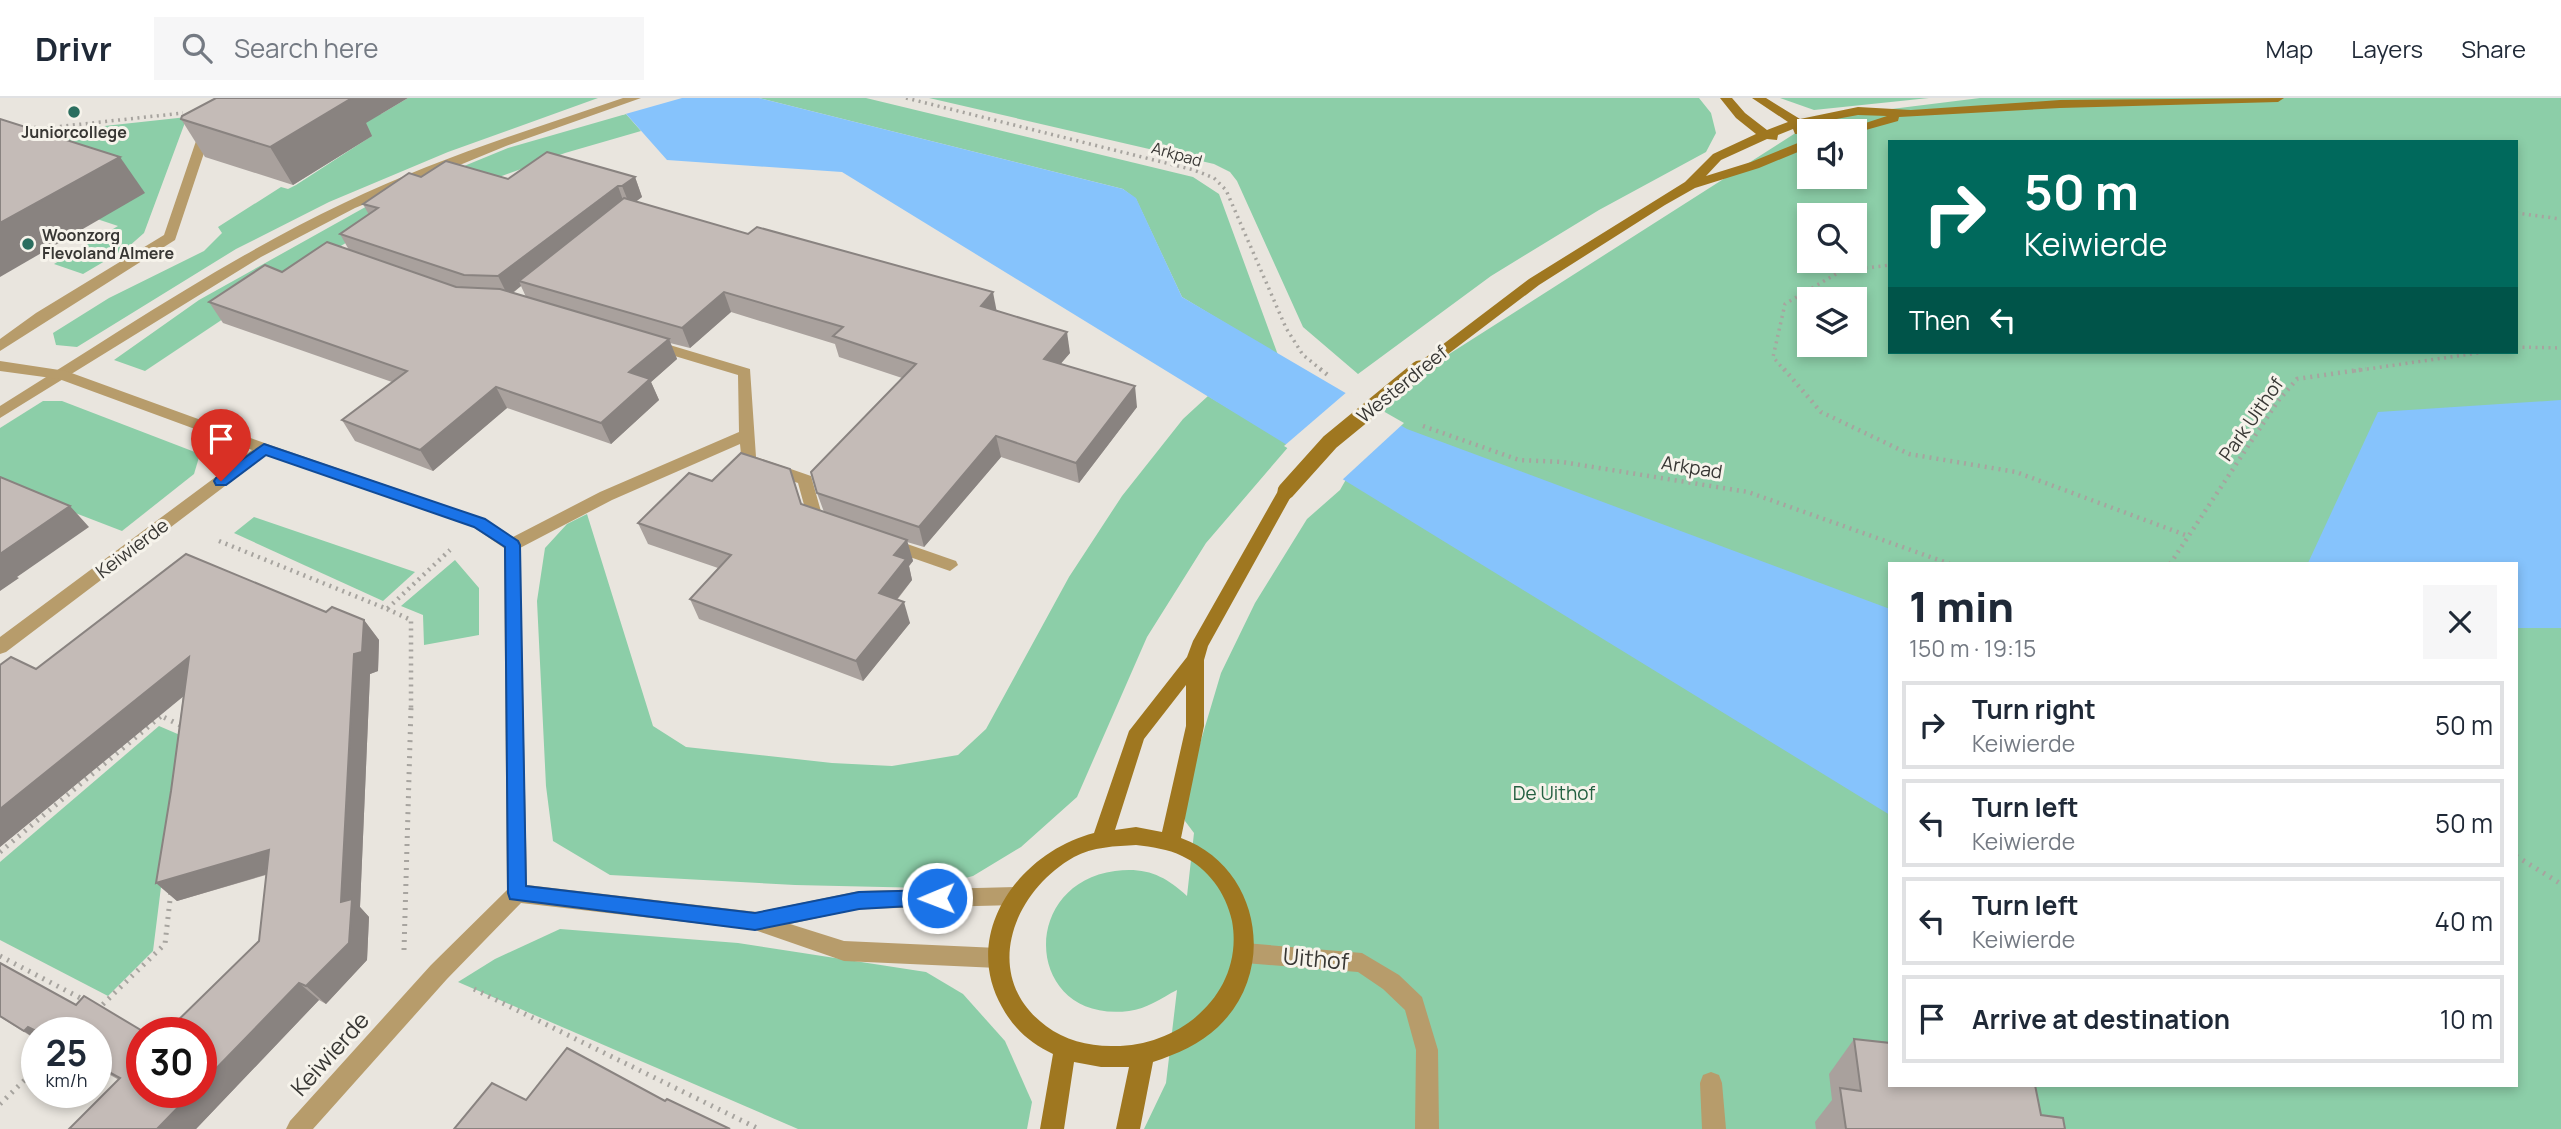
<!DOCTYPE html>
<meta charset="utf-8">
<style>
body{margin:0;font-family:Manrope,sans-serif;background:#f6f6f7;color:#1f2937;height:100vh;display:flex;flex-direction:column;font-size:26px;white-space:nowrap}
*{box-sizing:border-box;margin:0}
p{font-size:23px;color:#747a83}
.icon{flex:none;width:38px;height:38px;fill:none;stroke:currentColor;stroke-width:2;stroke-linecap:round;stroke-linejoin:round}
.map{position:relative;flex:1;overflow:hidden}
.details{position:absolute;left:1888px;top:464px;width:630px;height:525px;display:flex;flex-direction:column;background:#fff;border-radius:0px;box-shadow:0 4px 10px #0003}
.details>*{flex:none}
.banner{position:absolute;left:1888px;top:42px;width:630px;height:214px;border-radius:0px;box-shadow:0 4px 10px #0003;background:#00695c;color:#fff;overflow:hidden}
.buttons{position:absolute;left:1797px;top:21px;display:grid;gap:14px}
.buttons a{display:grid;place-items:center;width:70px;height:70px;border-radius:0px;background:#fff;box-shadow:0 4px 10px #0003;font-size:35px}
.speed{position:absolute;left:21px;top:919px;display:flex;gap:14px;font-size:35px;font-weight:700;text-align:center}
.speed>*{display:grid;place-content:center;width:91px;height:91px;border-radius:50%;background:#fff;box-shadow:0 4px 10px #0003;line-height:1}
.speed small{font-size:18px;font-weight:400}
.speed .limit{border:10px solid #d22;background:#fff;color:#111}
.pin{position:absolute;display:grid;place-items:center;width:60px;height:60px;color:#fff;margin:-72px -30px;border-radius:50% 50% 50% 0;rotate:-45deg;box-shadow:0 0 7px #0007}
.pin .icon{rotate:45deg}
.me{position:absolute;width:77px;margin:-38px;rotate:269deg;stroke-linejoin:round;filter:drop-shadow(0 0 5px #0008)}
.turn{display:flex;align-items:center;gap:24px;height:147px;padding:0 21px;font-size:32px}
.turn .icon{width:91px;height:91px;stroke-width:2.5}
.turn b{display:block;font-size:49px;line-height:60px}
.then{display:flex;align-items:center;height:66px;padding:0 21px;background:#0003;gap:14px;font-size:26px}
.round{display:grid;place-items:center;flex:none;width:74px;height:74px;border-radius:0px;background:#f6f6f7}
.headline{display:flex;align-items:center;justify-content:space-between;height:119px;padding:0 21px}
h1{font-size:42px;font-weight:800;line-height:52px}
ul{padding:0;list-style:none}
li{display:flex;align-items:center;gap:21px;height:88px;margin:0 14px 10px;padding:0 7px;border:4px solid #e0e1e3;border-radius:0px}
li div{flex:1}
li b{display:block;font-size:26px}
li em{font-style:normal}
header{display:flex;align-items:center;gap:42px;box-sizing:border-box;height:98px;padding:0 35px;background:#fff;border-bottom:2px solid #e0e1e3}
header strong{font-size:33px}
nav{display:flex;gap:38px;margin-inline-start:auto;font-size:24px}
.search{width:490px;height:63px;background:#f6f6f7;display:flex;align-items:center;gap:18px;box-sizing:border-box;padding:0 24px;border-radius:0px;color:#747a83;font-size:26px}
.map>svg:first-child{display:block}
.green{fill:#8ccea8;fill-rule:evenodd}
.water{fill:#86c3fc}
.pier{fill:#e9e5de}
.lines{fill:none;stroke-linecap:round;stroke-linejoin:round}
.path-far2{stroke:#a7a49f;stroke-width:3.5;stroke-dasharray:2 4.5;stroke-linecap:butt}
.path-far1{stroke:#a7a49f;stroke-width:4.5;stroke-dasharray:2 5;stroke-linecap:butt}
.path{stroke:#a7a49f;stroke-width:5;stroke-dasharray:2 6;stroke-linecap:butt}
.lane{fill:#b79c6b;fill-rule:evenodd}
.street{fill:#b79c6b;fill-rule:evenodd}
.secondary{fill:#9f7720;fill-rule:evenodd}
.secondary-bridge-far1{stroke:#9f7720;stroke-width:13}
.secondary-bridge{stroke:#9f7720;stroke-width:17}
.wall{fill:#a9a19d;fill-rule:evenodd}
.shaded-wall{fill:#898380}
.building{fill:#c4bbb7;stroke:#898380;stroke-width:2}
.route{fill:#1a73e8;stroke:#114b97;stroke-width:2}
.poi-dot{fill:#2b6e5f;stroke:#f6f3eb;stroke-width:2.5}
.labels{text-anchor:middle;stroke-width:6;stroke-linejoin:round;paint-order:stroke}
.far-poi-label{font-size:16px;font-weight:bold;fill:#383734;stroke:#f6f3eb}
.far-street-label{font-size:16px;fill:#383734;stroke:#f6f3eb}
.street-label{font-size:19px;fill:#383734;stroke:#f6f3eb}
.park-label{font-size:19px;fill:#246041;stroke:#f6f3eb}
.near-street-label{font-size:23px;fill:#383734;stroke:#f6f3eb}
</style>
<header>
<strong>Drivr</strong>
<div class="search"><svg class="icon" aria-label="search" viewBox="0 0 24 24"><circle cx="10" cy="10" r="6"/><path d="M15 15l6 6"/></svg>Search here</div>
<nav><a>Map</a><a>Layers</a><a>Share</a></nav>
</header>
<div class="map">
<svg width="2561" height="1031" viewBox="0 0 2561 1031">
<rect width="100%" height="100%" fill="#e9e5de"/>
<!-- green -->
<g class="green">
<path d="M408,0H598L448,54L329,104L236,151L77,249L56,247L53,235L109,200L204,153L222,135L218,129L281,89L288,91L296,87L370,39L278,10L381,16Z"/>
<path d="M759,0H866L1193,79L1219,96L1278,257L1182,199L1136,101L1123,91Z"/>
<path d="M929,0H1699L1711,15L1716,35L1706,54L1599,112L1491,178L1358,276L1303,229L1237,83L1230,74L1214,66Z"/>
<path d="M1780,0H1929L1814,12Z"/>
<path d="M1980,0H2561V1031H1144L1166,985L1177,892C1161,900 1147,911 1129,913C1025,926 1017,786 1115,773C1147,769 1165,778 1187,798L1194,735L1185,723V696L1221,575L1255,505L1307,421L1340,392L1399,288L1819,20ZM1810,33H1855V79H1810ZM1890,44H2516V254H1890ZM1810,117H1855V163H1810ZM1810,201H1855V247H1810ZM1890,466H2516V987H1890Z"/>
<path d="M626,16L641,33L565,55L488,83L349,143L247,205L145,273L114,262L199,202L369,107L508,50Z"/>
<path d="M187,19L144,135L127,150L83,176L54,166L118,128L73,113L31,36Z"/>
<path d="M1208,298L1290,347L1206,445L1147,539L1077,699L1021,749L973,778L927,790L795,787L610,777L553,743L546,688L537,503L545,450L567,426L587,416L653,628L686,649L832,665L892,668L958,657L986,631L1069,479L1122,398L1183,321Z"/>
<path d="M43,303H62L200,356L194,376L122,433L0,386V330Z"/>
<path d="M254,419L415,474L383,503L234,435Z"/>
<path d="M455,462L479,490V537L424,547L423,517L401,508Z"/>
<path d="M159,628L180,637L153,853L108,898L0,842V764Z"/>
<path d="M560,831L738,845L926,874L963,896L1005,943L1032,1004L1027,1031H798L458,884L495,861Z"/>
</g>
<!-- water -->
<g class="water">
<path d="M612,0H759L1123,91L1136,100L1182,199L1407,331L1890,511V717L842,74L667,62Z"/>
<path d="M2561,302V530H2517L2516,466L2308,465L2378,314Z"/>
</g>
<!-- pier -->
<g class="pier">
<path d="M609,0H682L622,17Z"/>
<path d="M1348,293L1404,325L1341,383L1284,348Z"/>
</g>
<g class="lines">
<!-- path-far2 -->
<g class="path-far2">
<path d="M906,0L1194,72L1214,80L1226,92L1286,230L1303,257L1323,273"/>
<path d="M21,29L46,30L183,15"/>
<path d="M2516,115L2561,121"/>
<path d="M2516,249L2561,250"/>
<path d="M1785,273L1773,259L1785,206L1841,173L1890,167"/>
<path d="M2354,273L2485,254"/>
</g>
<!-- path-far1 -->
<g class="path-far1">
<path d="M1320,271L1329,278"/>
<path d="M1784,271L1821,314L1909,356L2016,374L2188,438"/>
<path d="M1423,328L1519,362L1562,364L1748,394L1950,466"/>
<path d="M219,443L387,511L450,452"/>
<path d="M2170,466L2278,303L2297,281L2366,271"/>
<path d="M387,511L411,522V611"/>
</g>
<!-- path -->
<g class="path">
<path d="M157,616L184,629"/>
<path d="M0,754L161,618"/>
<path d="M2516,758L2561,786"/>
<path d="M404,852L411,609"/>
<path d="M0,858L86,903"/>
<path d="M474,891L759,1031"/>
<path d="M97,912L165,846L171,793"/>
<path d="M0,1006L37,970"/>
</g>
<!-- lane -->
<g class="lane">
<path d="M623,0H641L506,48L355,110L261,159L0,320V308C113,238 224,162 344,105C433,62 529,32 623,0Z"/>
<path d="M1711,974L1719,977L1722,985L1726,1031H1702L1700,985L1703,977Z"/>
</g>
<!-- street -->
<g class="street">
<path d="M202,39L208,43L175,142L0,253V241L36,215L164,137L196,43Z"/>
<path d="M653,242L750,271L756,359L811,378L822,417L833,421L835,425L827,431L809,425L798,385L742,366L740,346L612,402L520,450L527,787L757,814L859,793L1016,789L1023,792L1026,798L1023,804L1016,807L859,811L790,826L844,843L998,850L1005,853L1009,860L1005,867L998,870L844,863L755,832L521,805L447,881L313,1031H286L290,1023L431,867L507,792L504,450L473,429L266,357L6,554L0,556V539L252,352L59,281L0,273V263L66,273L270,347L485,421L513,439L600,394L739,334L738,277L648,250L646,247Z"/>
<path d="M890,440L956,463L958,467L950,473L884,450L882,446Z"/>
<path d="M1245,845L1362,855L1399,877L1422,899L1438,952L1439,1031H1415L1416,952L1405,912L1383,891L1358,874L1245,865L1238,862L1234,855L1238,848Z"/>
</g>
<!-- secondary -->
<g class="secondary">
<path d="M1720,0H1732L1745,15L1767,32L1788,24L1752,0H1766L1800,21L1858,9L1911,12L2060,2L2284,0L2278,4L2060,10L1899,19L1898,23L1855,35L1841,33L1887,18L1858,17L1804,27L1803,36H1795L1793,31L1778,37L1777,42L1767,41L1721,62L1706,78L1751,64L1810,40V49L1759,70L1695,90L1665,107L1539,187L1427,272H1417L1415,269L1417,266L1529,181L1685,84L1713,56L1756,36L1736,20Z"/>
<path d="M1286,387L1294,393L1208,548L1204,562V628L1181,740C1259,768 1279,871 1218,929C1200,946 1177,956 1153,964L1140,1031H1116L1129,969H1101L1074,964L1064,1031H1040L1053,956C1031,946 1014,931 1002,909C960,835 1020,754 1094,735L1129,633L1187,559L1193,543L1278,393ZM1186,587V628L1162,734L1136,729L1115,732L1144,641ZM1136,747C1152,749 1168,751 1182,758C1208,770 1226,795 1232,823C1245,895 1180,950 1111,948C1087,948 1065,942 1046,928C980,879 1012,794 1074,759C1092,749 1116,748 1136,747Z"/>
</g>
<!-- secondary-bridge-far1 -->
<path class="secondary-bridge-far1" d="M1417,273L1422,269"/>
<!-- secondary-bridge -->
<path class="secondary-bridge" d="M1286,393L1330,344L1419,271"/>
</g>
<!-- wall -->
<g class="wall">
<path d="M181,21L366,25L372,38L293,87L205,59Z"/>
<path d="M421,79L508,81L635,79L642,99L636,103L997,213L1070,255L1060,266L1137,309L1079,385L1001,359L924,449L907,444L913,463L909,468L912,482L897,502L910,525L863,583L699,521L690,501L718,470L648,446L638,425L712,383L790,371L802,407L824,414L817,395L902,280L839,259L835,246L731,214L690,250L670,245L677,261L651,284L659,302L611,346L507,310L433,373L355,343L342,322L392,284L223,225L209,204L282,174L349,152L340,136L369,117L363,106ZM521,188L526,199L513,195Z"/>
<path d="M186,456L326,514L332,509L364,522L379,542L378,573L370,576L360,809L369,819L367,862L326,906L319,902L196,1031H69L119,982L96,969V934H37V942L0,919V865L76,907L84,898L144,934H142V994H201V934H166L259,843L266,777L177,803L156,785L171,693L183,598L0,749V567L11,559L36,571Z"/>
<path d="M1854,941L2041,1017L2065,1031H1816L1815,1024L1832,1002L1829,976Z"/>
</g>
<!-- shaded-wall -->
<g class="shaded-wall">
<path d="M337,0H408L366,25L372,38L293,87L270,49Z"/>
<path d="M120,59L145,95L0,179V125Z"/>
<path d="M635,79L642,99L630,108L622,88Z"/>
<path d="M618,88L625,108L519,183L521,188L508,198L498,178Z"/>
<path d="M724,194L731,214L690,250L682,230Z"/>
<path d="M993,194L997,215L981,208Z"/>
<path d="M1067,234L1070,255L1047,282L1044,261Z"/>
<path d="M669,241L677,261L651,284L659,302L611,346L601,325L629,274Z"/>
<path d="M1135,288L1137,309L1079,385L1076,365Z"/>
<path d="M496,289L507,310L433,373L420,352Z"/>
<path d="M996,338L1001,359L924,449L919,429Z"/>
<path d="M70,408L89,429L17,479L19,480L0,493V456Z"/>
<path d="M907,442L913,463L909,468L912,482L885,516L879,495L894,457Z"/>
<path d="M904,504L910,525L863,583L856,563Z"/>
<path d="M364,522L379,542L378,573L370,576L360,809L369,819L367,862L326,906L306,888L341,804L354,556Z"/>
<path d="M189,559L207,579L0,749V711Z"/>
<path d="M269,752L288,770L177,803L156,785Z"/>
<path d="M299,885L319,902L196,1031H157L193,994H201V986Z"/>
<path d="M28,929L37,935V942L24,933Z"/>
</g>
<!-- building -->
<g class="building">
<path d="M216,0H352L270,49L181,21L182,18Z"/>
<path d="M0,21L120,59L0,125Z"/>
<path d="M547,54L635,79L622,88H618L498,178L464,177L340,136L378,110L363,106L409,75L421,79L446,63L508,81Z"/>
<path d="M624,100L748,136L757,129L993,194L981,208L1067,234L1044,261L1135,288L1076,365L996,338L919,429L817,395L811,374L916,266L833,238L843,229L724,194L682,230L519,183Z"/>
<path d="M327,144L456,189L500,191L669,241L629,274L650,281L601,325L496,289L420,352L342,322L407,273L209,204L265,167L282,174Z"/>
<path d="M741,355L790,371L801,406L907,442L894,457L906,461L879,495L904,504L856,563L690,501L731,457L638,425L689,375L712,383Z"/>
<path d="M0,379L70,408L0,456Z"/>
<path d="M186,456L326,514L332,509L364,522L362,554L354,556L341,804L352,801L349,845L306,888L299,885L201,986V934H166L259,843L269,752L156,785L171,693L189,559L0,711V567L11,559L36,571Z"/>
<path d="M0,865L76,907L84,898L144,934H142V994H193L157,1031H69L120,980L96,967V934H38L28,929L24,933L0,918Z"/>
<path d="M1854,941L1890,945V987H2035L2041,1017L2063,1020L2065,1031H1846L1840,990L1861,993Z"/>
<path d="M567,950L665,1003L667,1001L730,1031H454L492,985L526,1002Z"/>
</g>
<!-- route -->
<path class="route" d="M264,346L485,421L518,443L520,447L526,788L755,815L859,794L937,792L944,795L947,800L944,806L859,811L755,832L510,801L508,795L505,449L474,429L266,357L226,387H216L214,383L216,380Z"/>
<!-- markers -->
<g class="poi-dot">
<circle cx="74" cy="14" r="7"/>
<circle cx="28" cy="146" r="7"/>
</g>
<g class="labels">
<!-- far-poi labels -->
<g class="far-poi-label">
<text x="74" y="40">Juniorcollege</text>
<text x="42" y="143" text-anchor="start">Woonzorg<tspan x="42" dy="18">Flevoland Almere</tspan></text>
</g>
<!-- far-street labels -->
<g class="far-street-label">
<text transform="translate(1177 56) rotate(16)" y="6">Arkpad</text>
</g>
<!-- street labels -->
<g class="street-label">
<text transform="translate(1402 286) rotate(-39)" y="7">Westerdreef</text>
<text transform="translate(2251 321) rotate(-55)" y="7">Park Uithof</text>
<text transform="translate(1692 369) rotate(9)" y="7">Arkpad</text>
<text transform="translate(132 450) rotate(-37)" y="7">Keiwierde</text>
</g>
<!-- park labels -->
<g class="park-label">
<text x="1554" y="702">De Uithof</text>
</g>
<!-- near-street labels -->
<g class="near-street-label">
<text transform="translate(1316 861) rotate(5)" y="8">Uithof</text>
<text transform="translate(330 956) rotate(-48)" y="8">Keiwierde</text>
</g>
</g>
</svg>
<div class="buttons">
<a><svg class="icon" aria-label="sound" viewBox="0 0 24 24"><path d="M4 9h4l5-4v14l-5-4H4zM17 9q2 3 0 6"/></svg></a>
<a><svg class="icon" aria-label="search" viewBox="0 0 24 24"><circle cx="10" cy="10" r="6"/><path d="M15 15l6 6"/></svg></a>
<a><svg class="icon" aria-label="layers" viewBox="0 0 24 24"><path d="M12 4l9 5-9 5-9-5zM3 14l9 5 9-5"/></svg></a>
</div>
<div class="speed"><div>25<small>km/h</small></div><div class="limit">30</div></div>
<div class="pin" style="left:221px;top:383px;background:#d93025"><svg class="icon" aria-label="arrive" viewBox="0 0 24 24"><path d="M6 21V4h12l-3 4 3 4H6"/></svg></div>
<svg class="me" style="left:937px;top:800px" viewBox="-20 -20 40 40"><circle r="17" fill="#1a73e8" stroke="#fff" stroke-width="3"/><path d="M0-11L8 9 0 5-8 9z" fill="#fff"/></svg>
<div class="banner">
<div class="turn"><svg class="icon" aria-label="right" viewBox="0 0 24 24"><path d="M7 20v-9h11M14 6l5 5-5 5"/></svg><div><b>50 m</b>Keiwierde</div></div>
<div class="then">Then<svg class="icon" aria-label="left" viewBox="0 0 24 24"><path d="M17 20v-9H6M10 6l-5 5 5 5"/></svg></div>
</div>
<section class="details">
<div class="headline"><div><h1>1 min</h1><p>150 m · 19:15</p></div><a class="round"><svg class="icon" aria-label="close" viewBox="0 0 24 24"><path d="M6 6l12 12M18 6L6 18"/></svg></a></div>
<ul>
<li><svg class="icon" aria-label="right" viewBox="0 0 24 24"><path d="M7 20v-9h11M14 6l5 5-5 5"/></svg><div><b>Turn right</b><p>Keiwierde</p></div><em>50 m</em></li>
<li><svg class="icon" aria-label="left" viewBox="0 0 24 24"><path d="M17 20v-9H6M10 6l-5 5 5 5"/></svg><div><b>Turn left</b><p>Keiwierde</p></div><em>50 m</em></li>
<li><svg class="icon" aria-label="left" viewBox="0 0 24 24"><path d="M17 20v-9H6M10 6l-5 5 5 5"/></svg><div><b>Turn left</b><p>Keiwierde</p></div><em>40 m</em></li>
<li><svg class="icon" aria-label="arrive" viewBox="0 0 24 24"><path d="M6 21V4h12l-3 4 3 4H6"/></svg><div><b>Arrive at destination</b></div><em>10 m</em></li>
</ul>
</section>
</div>
